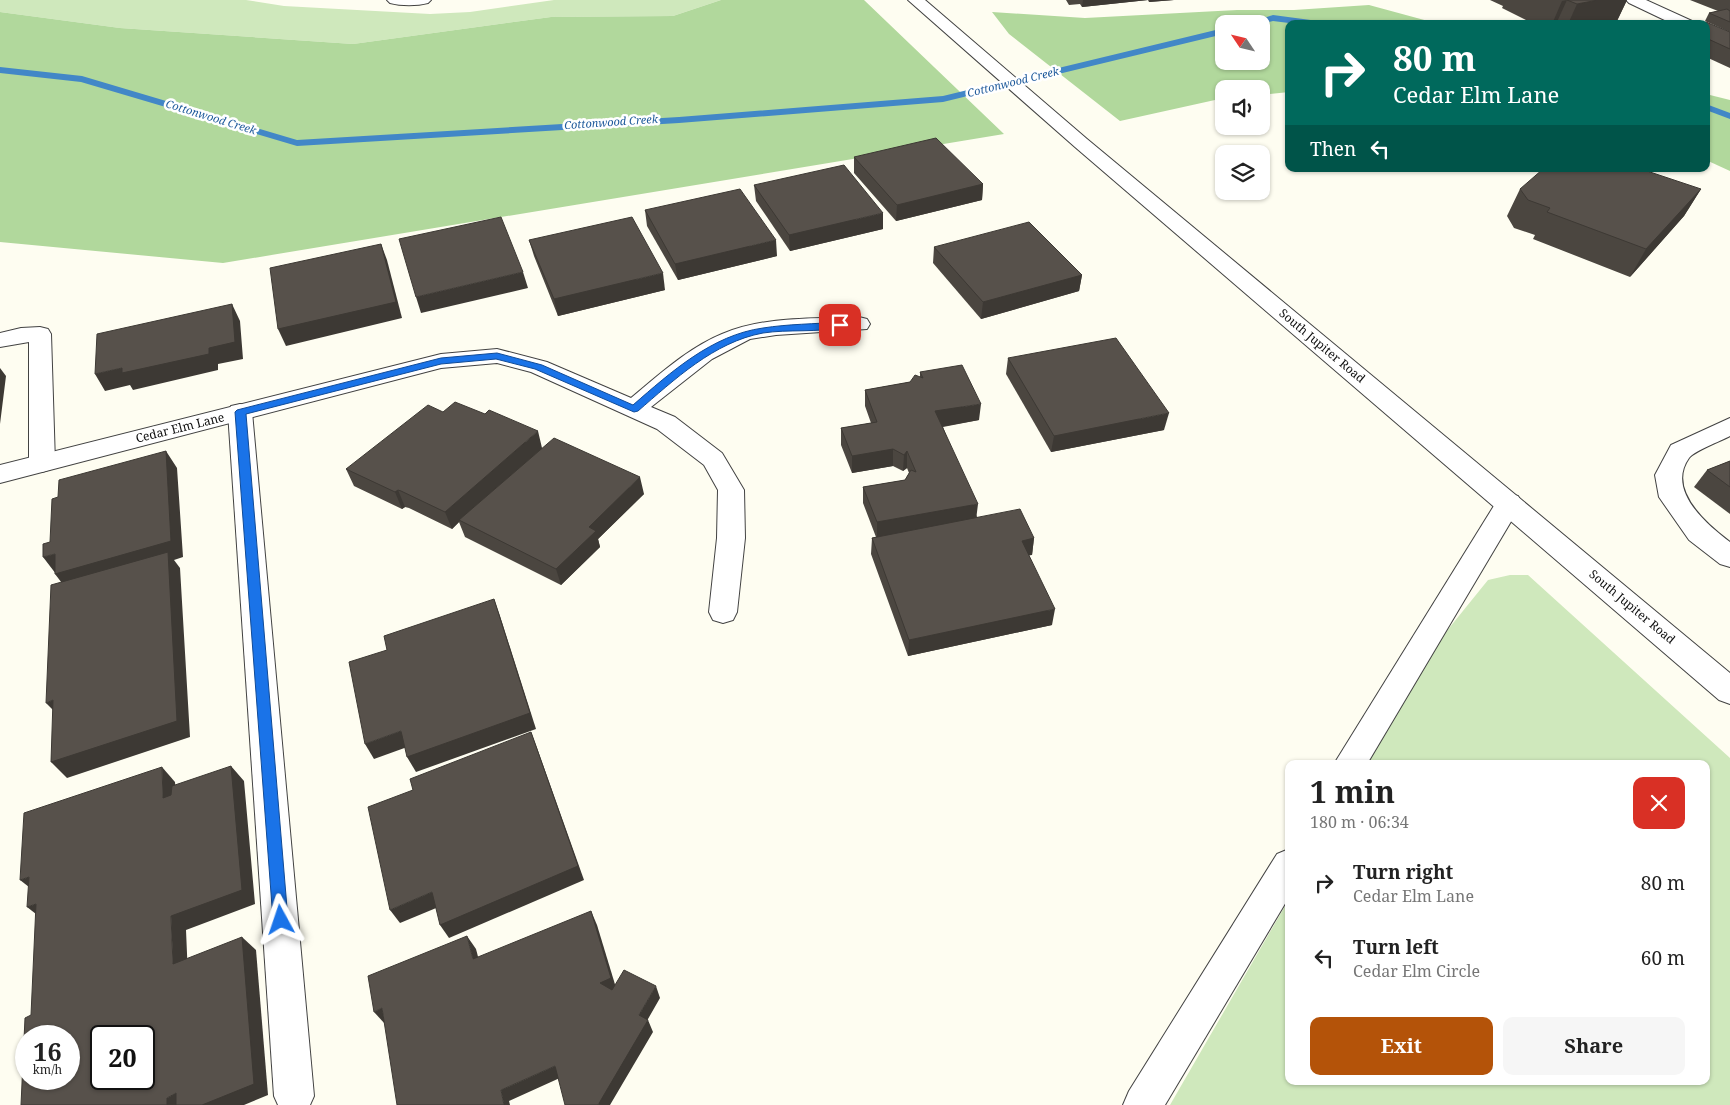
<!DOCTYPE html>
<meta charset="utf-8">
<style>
body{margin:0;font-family:"Noto Serif",serif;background:#f6f6f6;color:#222;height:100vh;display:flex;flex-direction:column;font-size:19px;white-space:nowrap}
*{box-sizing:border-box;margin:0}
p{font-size:16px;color:#767676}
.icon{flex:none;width:28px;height:28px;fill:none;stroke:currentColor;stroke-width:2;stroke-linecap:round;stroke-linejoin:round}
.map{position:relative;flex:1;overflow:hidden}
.drawer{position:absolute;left:1285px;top:760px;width:425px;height:325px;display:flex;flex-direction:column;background:#fff;border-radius:10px;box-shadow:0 1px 4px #0004}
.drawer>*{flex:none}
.hud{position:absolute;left:1285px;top:20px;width:425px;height:152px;border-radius:10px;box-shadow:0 1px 4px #0004;background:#00695c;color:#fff;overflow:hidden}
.needle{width:32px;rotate:305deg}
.fabs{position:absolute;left:1215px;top:15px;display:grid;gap:10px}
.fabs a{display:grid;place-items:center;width:55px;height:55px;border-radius:10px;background:#fff;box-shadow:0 1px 4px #0004;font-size:25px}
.speed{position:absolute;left:15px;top:1025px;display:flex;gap:10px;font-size:25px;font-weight:700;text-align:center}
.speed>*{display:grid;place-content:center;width:65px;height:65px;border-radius:50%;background:#fff;box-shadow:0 1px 4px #0004;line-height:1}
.speed small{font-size:12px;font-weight:400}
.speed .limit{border:2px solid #111;border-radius:8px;background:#fff;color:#111}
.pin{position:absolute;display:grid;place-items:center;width:42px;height:42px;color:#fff;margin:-21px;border-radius:10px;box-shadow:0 2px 8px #0006}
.me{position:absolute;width:55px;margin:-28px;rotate:355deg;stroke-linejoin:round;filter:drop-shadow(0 0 4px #0008)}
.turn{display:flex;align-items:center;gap:18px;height:105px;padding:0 25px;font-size:22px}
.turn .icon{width:65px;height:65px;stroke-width:2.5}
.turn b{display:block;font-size:35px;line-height:42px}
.then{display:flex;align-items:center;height:48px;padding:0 25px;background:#0003;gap:10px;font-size:19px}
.round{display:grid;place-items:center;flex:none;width:52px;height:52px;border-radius:10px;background:#f6f6f6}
.headline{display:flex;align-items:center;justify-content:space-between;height:85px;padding:0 25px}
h1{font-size:30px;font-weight:700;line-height:38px}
.primary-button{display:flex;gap:10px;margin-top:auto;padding:10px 25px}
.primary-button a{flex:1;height:58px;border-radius:10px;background:#b45309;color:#fff;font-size:20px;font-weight:700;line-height:58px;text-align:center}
.primary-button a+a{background:#f6f6f6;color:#222}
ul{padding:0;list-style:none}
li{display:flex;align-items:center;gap:15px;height:75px;padding:0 25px}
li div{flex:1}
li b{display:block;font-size:19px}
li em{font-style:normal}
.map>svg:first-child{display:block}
.green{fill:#cfe8bc}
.forest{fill:#b1d89c;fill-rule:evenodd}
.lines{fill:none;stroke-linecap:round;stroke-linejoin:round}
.stream{fill:#4287c7;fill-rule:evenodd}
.service-casing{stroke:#424242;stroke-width:2}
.minor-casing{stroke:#424242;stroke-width:2}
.tertiary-casing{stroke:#424242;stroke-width:2}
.service{fill:#fff;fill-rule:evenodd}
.minor{fill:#fff;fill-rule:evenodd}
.tertiary{fill:#fff;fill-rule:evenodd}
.wall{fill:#4b4640}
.shaded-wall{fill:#3d3934}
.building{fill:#57514b;stroke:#3d3934;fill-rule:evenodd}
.route{fill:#1a73e8;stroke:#114b97}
.labels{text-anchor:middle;stroke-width:5;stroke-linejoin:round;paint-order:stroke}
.far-water-label{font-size:11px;font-style:italic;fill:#1d599b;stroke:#fff}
.street-label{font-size:12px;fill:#0f0f0f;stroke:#fff}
</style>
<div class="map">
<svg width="1730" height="1105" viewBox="0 0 1730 1105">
<rect width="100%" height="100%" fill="#fefdf1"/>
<!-- green -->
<g class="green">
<path d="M0,0H246L284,6L430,14L470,12L554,0H721L673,16L551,17L353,44L120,28L0,12Z"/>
<path d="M1510,575H1528L1730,758V1105H1170L1289,899V1081H1706V764H1367L1437,643L1488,580Z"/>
</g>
<!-- forest -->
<g class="forest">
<path d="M721,0H864L1004,134L223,263L0,242V12L120,28L353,44L551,17L673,16Z"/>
<path d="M1369,5L1439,24H1289V92L1261,95V89H1224V98L1120,121L1009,34L992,12L1085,18L1237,10H1294ZM1224,24H1261V61H1224Z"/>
<path d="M1706,94L1730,100V171L1706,160Z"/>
</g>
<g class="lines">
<!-- stream -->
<g class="stream">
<path d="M1273,15L1318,21L1322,24H1297L1273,21L1261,24H1247Z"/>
<path d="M1224,28V34L943,102L679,123L297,146L81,82L0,73V67L82,76L297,140L679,117L943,96Z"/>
<path d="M1706,104L1730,113V119L1706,110Z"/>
</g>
<!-- service casing -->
<g class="service-casing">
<g id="service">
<path d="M387,0H431L428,3C417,6 401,6 390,3Z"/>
<path d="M1626,0H1646L1692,21L1694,24H1673L1629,3Z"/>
<path d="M40,327L48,329L51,334L55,463L51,469L42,472L33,469L29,463V342L0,347V333L21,328Z"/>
<path d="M240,404L249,406L252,412L314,1096L310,1105H278L274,1096L228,412L231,406Z"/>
<path d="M1730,418V436C1721,441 1694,451 1689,458C1666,490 1706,524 1730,542V567L1720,564L1689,540L1659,497L1655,475L1671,445Z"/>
</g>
</g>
<!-- minor casing -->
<g class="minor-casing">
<g id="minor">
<path d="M859,317L867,319L870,324L867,329L776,335L750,339L712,359L651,407L675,417L722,453L744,490L745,538L737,612L733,620L723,623L713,620L709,612L717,538L718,490L704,465L657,429L531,372L497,363L441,368L0,483V465L441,354L497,349L547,362L631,398C659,375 688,348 722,334C764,316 814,319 859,317Z"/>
<path d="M1509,494L1518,496L1522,503L1367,764H1334L1500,496Z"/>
<path d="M1289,849V897L1165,1105H1123L1129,1091L1277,854Z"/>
</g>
</g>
<!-- tertiary casing -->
<g class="tertiary-casing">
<path id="tertiary" d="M908,0H925L1087,139L1730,673V704L1719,700L1075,147Z"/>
</g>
<!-- service -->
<use href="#service" class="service"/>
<!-- minor -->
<use href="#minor" class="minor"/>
<!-- tertiary -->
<use href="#tertiary" class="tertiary"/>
</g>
<!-- wall -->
<g class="wall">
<path d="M1066,0H1174L1149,2L1148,0L1082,7L1080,4L1069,5Z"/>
<path d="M1490,0H1627L1616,23L1613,24H1534L1502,8L1503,6Z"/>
<path d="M1690,0H1730V32L1705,21L1709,13L1718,11Z"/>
<path d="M1706,24L1730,32V68L1706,57Z"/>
<path d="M854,157L983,184L982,200L896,221L854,173Z"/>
<path d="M754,185L883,229L790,251L756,201Z"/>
<path d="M1520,189H1701L1684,216L1630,277L1533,239L1535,235L1514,228L1507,216Z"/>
<path d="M645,210L777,256L678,280L647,226Z"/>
<path d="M529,240L665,290L558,316L534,256Z"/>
<path d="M934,247L1082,275L1079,291L981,319L933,263Z"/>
<path d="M1008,358L1164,430L1051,452L1006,374Z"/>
<path d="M920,372L979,420L943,427L977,517L1034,538L1032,555H1029L1052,625L908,656L871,554L872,538L876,537L863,503V487L905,480L909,473L907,468L903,471L893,466L852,473L841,445V428L871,423L865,406V390L910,382L920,377Z"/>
<path d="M443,412L542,448L644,494L598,539L600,547L561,585L465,537L459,522L452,529L409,508L405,507L402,509L354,486L346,469Z"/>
<path d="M1730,461V514L1694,487L1707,470Z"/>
</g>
<!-- shaded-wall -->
<g class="shaded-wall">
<path d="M1083,0H1148L1082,7Z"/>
<path d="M1150,0H1174L1149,2Z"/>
<path d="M1567,0L1556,24H1552L1562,1Z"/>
<path d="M1598,0H1627L1616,23L1568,24L1577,4Z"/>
<path d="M983,184L982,200L896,221L897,205Z"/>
<path d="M1701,189L1684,216L1630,277L1646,249Z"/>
<path d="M883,213V229L790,251L789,235Z"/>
<path d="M776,240L777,256L678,280L675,264Z"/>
<path d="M381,244L387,260L402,318L286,346L278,329Z"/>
<path d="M523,272L528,288L421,313L416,297Z"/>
<path d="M663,273L665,290L558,316L554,299Z"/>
<path d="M1082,275L1079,291L981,319L983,302Z"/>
<path d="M232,304L240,321L243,359L218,364V370L133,390L130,385L105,391L95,374L209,348Z"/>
<path d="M0,368L6,376L0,424Z"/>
<path d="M981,404L979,420L934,428L935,411Z"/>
<path d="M1169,413L1164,430L1051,452L1054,436Z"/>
<path d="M538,431L542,448L459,520V522L452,529L445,512Z"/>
<path d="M893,449V466L852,473V456Z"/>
<path d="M166,451L177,468L183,557L174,560L180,568L190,737L67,778L51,762L68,591L55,574H56L43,557L55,554Z"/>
<path d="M907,451V468L903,471L904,455Z"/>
<path d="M640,477L644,494L598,539L600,547L561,585L556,569L589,527Z"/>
<path d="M398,490L405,507L402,509L395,492Z"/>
<path d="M978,504L976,520L877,539V522Z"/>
<path d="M1034,538L1032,555L1019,557L1022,541Z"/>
<path d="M494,599L500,616L536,729L416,772L407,757Z"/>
<path d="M1055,609L1052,625L908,656L909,640Z"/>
<path d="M53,700L61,718L46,703Z"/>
<path d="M401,731L410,746L374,759L365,744Z"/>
<path d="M531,732L537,748L584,880L449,938L440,925Z"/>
<path d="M231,766L244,781L255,904L186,930L188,977L173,964L171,916Z"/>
<path d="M162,767L175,782L177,813L163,798Z"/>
<path d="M29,877L38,894L20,880Z"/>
<path d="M432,892L441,906L400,923L390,910Z"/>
<path d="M36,904L45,921L27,907Z"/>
<path d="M591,911L597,925L617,991L606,996L600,983Z"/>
<path d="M467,936L476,949L482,972L473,959Z"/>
<path d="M242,937L256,950L268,1095L244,1105H202Z"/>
<path d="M656,986L660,998L644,1026L648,1020L653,1032L610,1105H598L639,1015Z"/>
<path d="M382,1008L385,1024L374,1012Z"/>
<path d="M555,1066L562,1077L509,1101L510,1105H504L501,1090Z"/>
<path d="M176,1093L191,1105H167V1098Z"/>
</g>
<!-- building -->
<g class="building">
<path d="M1567,0H1598L1577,4Z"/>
<path d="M1727,9L1730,11V22L1709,13Z"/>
<path d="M1706,22L1730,32V49L1706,38V24H1698Z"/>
<path d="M936,138L983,184L897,205L854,157Z"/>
<path d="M844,165L883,213L789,235L754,185Z"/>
<path d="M1543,169H1641L1701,189L1646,249L1547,212L1550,208L1528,200L1520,189Z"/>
<path d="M740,189L776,240L675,264L645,210Z"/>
<path d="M501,217L523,272L416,297L399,239Z"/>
<path d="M632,217L663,273L554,299L529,240Z"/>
<path d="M1029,222L1082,275L983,302L934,247Z"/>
<path d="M381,244L396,302L278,329L270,268Z"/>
<path d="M232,304L235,342L209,348V354L122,373V368L95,374L97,334Z"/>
<path d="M1116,338L1169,413L1054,436L1008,358Z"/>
<path d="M962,365L981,404L935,411L978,504L877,522L863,487L905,480L911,470L916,472L907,451L904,455L893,449L852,456L841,428L877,422L865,390L910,382L915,375L923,378L920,372Z"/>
<path d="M455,402L485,414L489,410L538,431L445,512L401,491L398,490L395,492L346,469L428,405L443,412Z"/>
<path d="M554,438L640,477L589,527L596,531L556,569L459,520Z"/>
<path d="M166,451L171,541L55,574V554L43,557V544L50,542L52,499L58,497L59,480Z"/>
<path d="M1730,461V487L1707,470Z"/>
<path d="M1020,509L1034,538L1022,541L1055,609L909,640L872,538Z"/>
<path d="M168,552L177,721L51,762L53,700L46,703L51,585Z"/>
<path d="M494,599L530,713L407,757L401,731L365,744L349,662L387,650L384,636Z"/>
<path d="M531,732L578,866L440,925L432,892L390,910L368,807L413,790L410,779Z"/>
<path d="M231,766L242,890L171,916L173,964L242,937L254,1084L202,1105H176V1093L167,1098V1105H21L25,1018L31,1015L36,904L27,907L29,877L20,880L24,813L162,767L163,798L171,795L172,786ZM26,1036H69V1079H26ZM101,1036H144V1079H101Z"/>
<path d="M591,911L611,978L600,983L612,990L624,970L656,986L639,1015L648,1020L598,1105H565L555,1066L501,1090L504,1105H397L382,1008L374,1012L368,976L467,936L473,959Z"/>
</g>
<!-- route -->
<path class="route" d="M840,322L843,323V327C817,333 789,329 763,333C714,342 674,380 638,411L634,412L535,369L496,359L441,364L246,414L288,920L286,925L281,927L275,925L273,920L235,412L237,410L441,358L497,353L542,365L633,405C671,372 712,335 763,328C788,324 815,324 840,322Z"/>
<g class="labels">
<!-- far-water labels -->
<g class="far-water-label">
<text transform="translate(1013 82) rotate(-14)" y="4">Cottonwood Creek</text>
<text transform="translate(211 117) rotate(17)" y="4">Cottonwood Creek</text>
<text transform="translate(611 122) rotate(-4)" y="4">Cottonwood Creek</text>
</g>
<!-- street labels -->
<g class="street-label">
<text transform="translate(1322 346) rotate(40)" y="4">South Jupiter Road</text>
<text transform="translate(180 428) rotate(-14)" y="4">Cedar Elm Lane</text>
<text transform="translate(1632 607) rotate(40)" y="4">South Jupiter Road</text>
</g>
</g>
</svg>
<div class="fabs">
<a><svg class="needle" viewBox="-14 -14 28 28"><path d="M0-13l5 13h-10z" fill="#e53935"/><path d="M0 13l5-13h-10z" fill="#767676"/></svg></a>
<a><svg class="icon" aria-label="sound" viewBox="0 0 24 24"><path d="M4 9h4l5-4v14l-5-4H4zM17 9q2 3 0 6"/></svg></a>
<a><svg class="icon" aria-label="layers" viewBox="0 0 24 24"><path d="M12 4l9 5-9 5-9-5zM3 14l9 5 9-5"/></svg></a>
</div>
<div class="speed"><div>16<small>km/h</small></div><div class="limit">20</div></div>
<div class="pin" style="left:840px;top:325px;background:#d93025"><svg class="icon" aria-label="arrive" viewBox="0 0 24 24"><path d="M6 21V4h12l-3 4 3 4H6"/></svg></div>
<svg class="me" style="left:281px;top:920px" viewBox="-20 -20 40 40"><path d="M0-17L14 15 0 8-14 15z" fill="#1a73e8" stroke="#fff" stroke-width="4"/></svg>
<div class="hud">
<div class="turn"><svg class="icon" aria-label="right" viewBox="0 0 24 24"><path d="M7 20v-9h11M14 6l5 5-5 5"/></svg><div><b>80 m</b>Cedar Elm Lane</div></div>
<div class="then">Then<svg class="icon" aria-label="left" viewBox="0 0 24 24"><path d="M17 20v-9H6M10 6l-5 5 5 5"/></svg></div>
</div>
<section class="drawer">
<div class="headline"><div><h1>1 min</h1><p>180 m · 06:34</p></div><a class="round" style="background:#d93025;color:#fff"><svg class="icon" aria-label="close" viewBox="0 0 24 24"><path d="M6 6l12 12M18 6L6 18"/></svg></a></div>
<ul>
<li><svg class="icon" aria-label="right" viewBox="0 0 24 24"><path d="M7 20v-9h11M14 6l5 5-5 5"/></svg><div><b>Turn right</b><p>Cedar Elm Lane</p></div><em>80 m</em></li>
<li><svg class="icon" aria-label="left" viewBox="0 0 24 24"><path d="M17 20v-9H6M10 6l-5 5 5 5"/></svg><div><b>Turn left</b><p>Cedar Elm Circle</p></div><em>60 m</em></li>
</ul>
<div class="primary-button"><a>Exit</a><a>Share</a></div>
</section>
</div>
